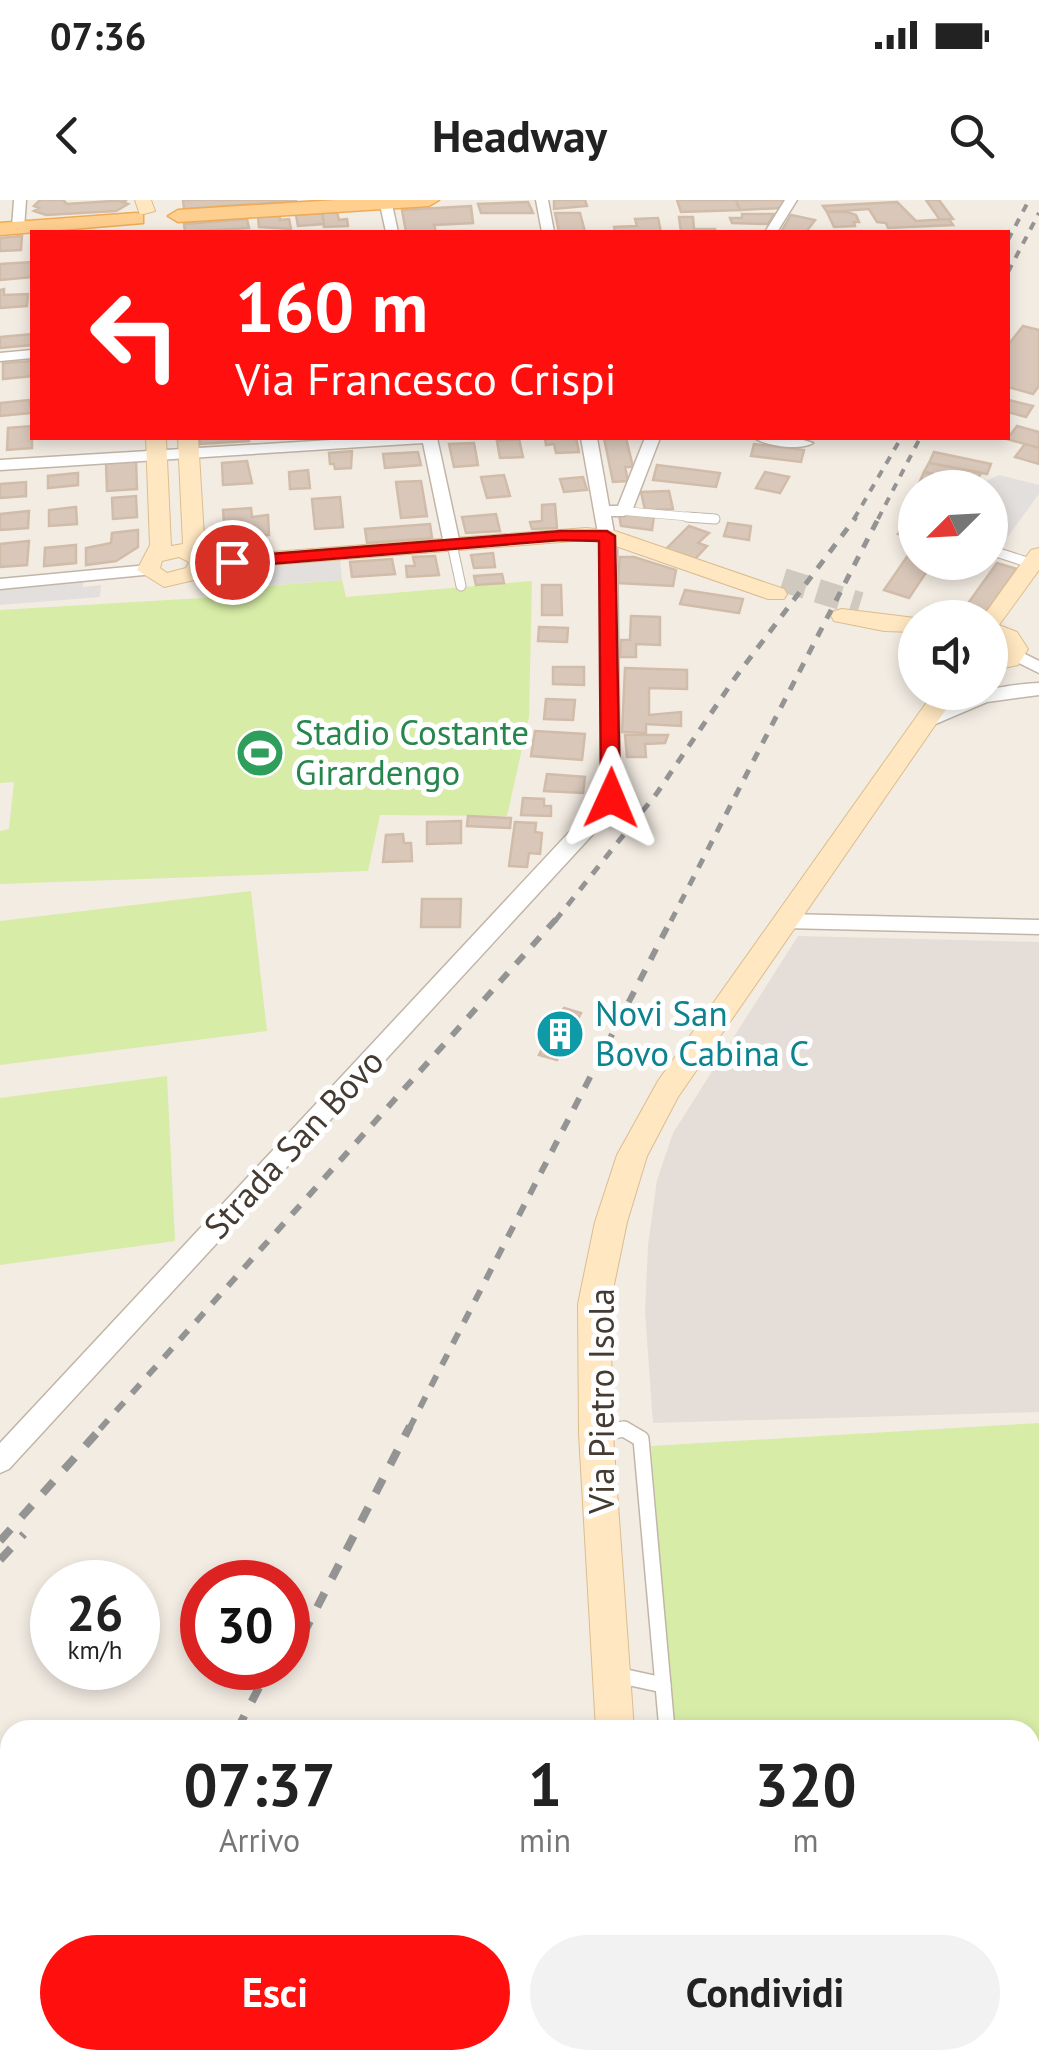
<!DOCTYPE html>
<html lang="it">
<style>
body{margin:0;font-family:"PT Sans",sans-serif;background:#f2f2f2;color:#222;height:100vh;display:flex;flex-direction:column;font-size:38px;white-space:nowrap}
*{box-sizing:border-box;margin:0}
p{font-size:32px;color:#767676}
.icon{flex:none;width:55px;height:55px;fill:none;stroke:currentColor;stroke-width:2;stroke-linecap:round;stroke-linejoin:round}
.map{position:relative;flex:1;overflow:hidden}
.details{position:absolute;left:0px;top:1520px;width:1040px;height:350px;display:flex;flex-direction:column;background:#fff;border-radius:30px 30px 0 0;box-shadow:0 5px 15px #0003}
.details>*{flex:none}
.banner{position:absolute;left:30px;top:30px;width:980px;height:210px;border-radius:0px;box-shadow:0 5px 15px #0003;background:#ff100e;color:#fff;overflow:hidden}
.needle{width:65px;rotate:246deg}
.buttons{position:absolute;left:898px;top:270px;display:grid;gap:20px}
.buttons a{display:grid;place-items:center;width:110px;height:110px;border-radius:50%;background:#fff;box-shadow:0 5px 15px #0003;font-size:50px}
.speed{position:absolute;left:30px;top:1360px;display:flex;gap:20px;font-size:50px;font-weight:700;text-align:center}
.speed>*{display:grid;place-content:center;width:130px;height:130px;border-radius:50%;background:#fff;box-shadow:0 5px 15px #0003;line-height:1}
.speed small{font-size:25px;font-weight:400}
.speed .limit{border:15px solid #d22;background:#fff;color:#111}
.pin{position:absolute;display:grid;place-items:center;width:85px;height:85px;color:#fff;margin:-42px;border:5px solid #fff;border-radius:50%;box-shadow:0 2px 10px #0007}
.me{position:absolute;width:110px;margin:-55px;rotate:1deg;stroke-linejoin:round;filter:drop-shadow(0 0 8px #0008)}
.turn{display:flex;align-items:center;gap:35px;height:210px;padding:0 40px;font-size:45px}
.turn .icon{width:130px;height:130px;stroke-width:2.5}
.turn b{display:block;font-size:70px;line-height:85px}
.eta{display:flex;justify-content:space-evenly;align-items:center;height:170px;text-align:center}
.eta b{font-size:60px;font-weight:700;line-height:70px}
.primary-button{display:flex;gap:20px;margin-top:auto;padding:20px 40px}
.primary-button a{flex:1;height:115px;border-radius:60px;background:#ff100e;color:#fff;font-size:40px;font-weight:700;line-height:115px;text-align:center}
.primary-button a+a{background:#f2f2f2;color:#222}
.status{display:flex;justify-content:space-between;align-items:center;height:70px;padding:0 50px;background:#fff;direction:ltr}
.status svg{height:28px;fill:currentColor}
header{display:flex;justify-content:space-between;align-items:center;height:130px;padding:0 40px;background:#fff;font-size:45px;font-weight:700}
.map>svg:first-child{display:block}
.industrial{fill:#e5ddd8}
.green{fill:#d7eca6}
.parking{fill:#e3dfdc}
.building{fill:#d9c8ba;stroke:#d1bca9;stroke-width:2.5}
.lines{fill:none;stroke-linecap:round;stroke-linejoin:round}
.secondary-tunnel{stroke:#d0c9c0;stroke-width:24;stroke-dasharray:24 12;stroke-linecap:butt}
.lane-far2-casing{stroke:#c2b5a7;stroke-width:9}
.lane-far1-casing{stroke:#c2b5a7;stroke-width:11}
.lane-casing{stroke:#c2b5a7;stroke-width:18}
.street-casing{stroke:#c2b5a7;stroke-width:3}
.secondary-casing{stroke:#dbbd8f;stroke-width:2}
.primary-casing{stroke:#efab54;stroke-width:3}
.lane-far2{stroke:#fff;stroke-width:8}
.lane-far1{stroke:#fff;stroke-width:9}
.lane{stroke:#fff;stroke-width:15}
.street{fill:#fff;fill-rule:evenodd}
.secondary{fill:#ffe7c1;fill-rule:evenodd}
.primary{fill:#ffcf90;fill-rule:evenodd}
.rail-far3{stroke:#949494;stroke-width:4;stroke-dasharray:8 8;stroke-linecap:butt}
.rail-far2{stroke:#949494;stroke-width:5;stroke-dasharray:10 10;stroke-linecap:butt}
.rail-far1{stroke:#949494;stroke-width:6;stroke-dasharray:12 12;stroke-linecap:butt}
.rail{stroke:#949494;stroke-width:8;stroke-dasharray:16 16;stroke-linecap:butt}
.route{fill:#ff100e;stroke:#a60a09;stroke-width:2.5}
.labels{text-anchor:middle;stroke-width:10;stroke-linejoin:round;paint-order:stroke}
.leisure-label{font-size:35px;fill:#27864d;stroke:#fff;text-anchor:start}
.culture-label{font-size:35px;fill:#0d838f;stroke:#fff;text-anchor:start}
.street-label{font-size:35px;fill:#453b32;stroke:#fff}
</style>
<div class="status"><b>07:36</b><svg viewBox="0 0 49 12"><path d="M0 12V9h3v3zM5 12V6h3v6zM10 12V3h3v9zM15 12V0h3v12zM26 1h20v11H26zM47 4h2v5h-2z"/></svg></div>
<header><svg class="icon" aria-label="back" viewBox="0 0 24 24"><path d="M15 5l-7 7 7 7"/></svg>Headway<svg class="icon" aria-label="search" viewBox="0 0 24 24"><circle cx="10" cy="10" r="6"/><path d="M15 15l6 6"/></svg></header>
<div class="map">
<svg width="1039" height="1870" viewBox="0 0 1039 1870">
<rect width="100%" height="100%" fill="#f3ece3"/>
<!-- industrial -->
<path class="industrial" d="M798,736L1039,742V1212L653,1223L645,1112L648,1045L657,980L673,933Z"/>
<!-- green -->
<g class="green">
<path d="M342,380L346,397L532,381L529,517L507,616L380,615L368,671L0,684V631L9,629L14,582L0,583V410L252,395L254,387Z"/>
<path d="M251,691L267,831L0,865V721Z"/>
<path d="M167,876L175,1041L0,1065V898Z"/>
<path d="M1039,1223V1870H701V1860H1030V1530H674L651,1246Z"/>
</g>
<!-- parking -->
<g class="parking">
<path d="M999,275L1039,285V294L1001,346L990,343V288L974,287Z"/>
<path d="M340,359L342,380L263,386L260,367Z"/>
<path d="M83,382V387L101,385L100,397L0,405V388Z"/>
</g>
<!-- building -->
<g class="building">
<path d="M40,0H63L67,4L127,0L122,2L128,4L116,11L46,15L34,11L39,8L34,6Z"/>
<path d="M183,0H296V1L184,9Z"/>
<path d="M554,0H585L587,6L554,9Z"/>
<path d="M677,0H736L740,10L681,12Z"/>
<path d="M736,0H786L781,8L740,10Z"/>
<path d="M926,0H939L953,19L940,20Z"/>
<path d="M528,2L533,13H481L478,4Z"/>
<path d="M897,2L916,21L949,19L953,25L888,28L886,23L877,22L869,9L827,12L823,6Z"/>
<path d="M471,6L473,23L434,25L436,32H406L402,10Z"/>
<path d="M337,12L339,20L347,19L348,26L324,27L322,13Z"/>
<path d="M827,12H847L856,15L859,22H854L855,26L834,27Z"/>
<path d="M322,13L324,24L298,26L296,15Z"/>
<path d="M555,13H580L585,32H559Z"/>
<path d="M742,14H774L768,24L732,23L730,18H742Z"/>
<path d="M791,15L815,20L806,32H781Z"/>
<path d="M280,16V20L289,19L291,29L259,27L258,17Z"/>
<path d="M679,17H693L694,29H715L716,32H681Z"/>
<path d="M658,18L661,32H615L614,27L637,26L635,19Z"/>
<path d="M247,19L249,28L185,32L184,24Z"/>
<path d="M22,36L21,50L0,51V38Z"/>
<path d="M32,62V77L0,80V64Z"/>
<path d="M4,89V95L28,94L27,106L0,108V90Z"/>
<path d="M1023,126L1039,130V186L1033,194L1008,187V145Z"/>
<path d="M32,134V145L0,148V137Z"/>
<path d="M32,161V176L3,179V163Z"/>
<path d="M29,200L32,213L0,216V203Z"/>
<path d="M1009,200L1033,206L1026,217L1008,212Z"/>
<path d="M32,226V248L7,250L8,228Z"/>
<path d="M1017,226L1039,232V248L1007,239Z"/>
<path d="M200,238H249V241L200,244Z"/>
<path d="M576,238L579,252L556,253L554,244L546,245L545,239Z"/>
<path d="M604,238H626L633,267H625L628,281L613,282Z"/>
<path d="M519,239L523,257L500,258L497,241Z"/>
<path d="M474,243L478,265L454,267L449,244Z"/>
<path d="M754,244L804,250L801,262L751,256Z"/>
<path d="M1025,244L1039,248V264L1015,257Z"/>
<path d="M352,251L351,268L335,269L334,264H330L329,253Z"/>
<path d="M418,252L421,265L385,268L383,254Z"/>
<path d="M934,252L991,264L987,274L929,263Z"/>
<path d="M136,260L137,289L107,291L106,263Z"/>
<path d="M247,261L252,283L223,285L222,263Z"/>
<path d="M929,263L981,273L976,283L924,272Z"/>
<path d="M657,265L720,273L716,287L653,280Z"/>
<path d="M308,270L310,288L290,289L289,272Z"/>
<path d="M765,272L789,277L780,293L756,288Z"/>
<path d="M924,272L940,276L935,288H917Z"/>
<path d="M78,273V285L48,288V276Z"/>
<path d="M504,275L510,296L487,298L481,277Z"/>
<path d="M940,276L964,281L962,288L936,286Z"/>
<path d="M583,277L587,290L564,292L560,279Z"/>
<path d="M421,281L427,316L401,318L396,282Z"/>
<path d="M26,282V296L0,298V284Z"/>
<path d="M669,291L673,309L645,310L641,292Z"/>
<path d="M136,296L137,317L113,319L112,298Z"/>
<path d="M340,297L343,327L315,329L312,299Z"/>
<path d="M555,304L557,328L532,329L530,322L542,321V305Z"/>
<path d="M76,307L77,324L49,326V310Z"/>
<path d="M251,308L252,317L268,315L269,335L242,337L241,321L224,323L223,310Z"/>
<path d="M29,311L28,328L0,330V314Z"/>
<path d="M496,314L500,331L466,333L462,317Z"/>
<path d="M619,314L654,316L652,330L621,326Z"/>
<path d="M908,318L915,320V339L898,334Z"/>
<path d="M728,323L751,326L749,340L724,336Z"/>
<path d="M430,324L432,338L367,343L365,329Z"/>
<path d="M689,326L709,333L698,343L707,346L695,359L666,349Z"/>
<path d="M138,330V347L116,361L86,365V348L111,343L112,333Z"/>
<path d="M29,341L27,365L0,367V344Z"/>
<path d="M76,345V363L44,366L45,348Z"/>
<path d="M913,348L915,362H933L909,398L884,390Z"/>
<path d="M493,353L495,367L474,368L471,355Z"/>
<path d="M435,356L439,375L407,377L406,366H415L413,357Z"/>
<path d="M620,357H634L676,370L673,386L618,383Z"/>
<path d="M392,359L395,374L352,377L350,362Z"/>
<path d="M997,363L1017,369L982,418L959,416Z"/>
<path d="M502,374L504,383L476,385L474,376Z"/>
<path d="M542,385H561L562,415H542Z"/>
<path d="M685,390L743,399L739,413L680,404Z"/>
<path d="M631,416L660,417V445L636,444V457H620L621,440H630Z"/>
<path d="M539,427L568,428L567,442L538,441Z"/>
<path d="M553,467H584V485L553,484Z"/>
<path d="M625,468L687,470V489L649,488V515L681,512V526L646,524V533L622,532Z"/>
<path d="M546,499L575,500L573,520L544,519Z"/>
<path d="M535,531L585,534L582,560L531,556Z"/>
<path d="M625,535H668L665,543L645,544L646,557H627Z"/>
<path d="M547,574L585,577L583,593L544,591Z"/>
<path d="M523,598L544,599V606H551V616L521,615Z"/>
<path d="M468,616L511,618L510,628L467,626Z"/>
<path d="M461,621V643L427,644V622Z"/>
<path d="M515,622L536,623L535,632L542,633L540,654L529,653L527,667L509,666Z"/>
<path d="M403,634L404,643H411L412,661L383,662L386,635Z"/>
<path d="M422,699H461L460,727H421Z"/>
<path d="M564,808L581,813L557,860L539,855Z"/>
</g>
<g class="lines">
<!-- secondary-tunnel -->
<path class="secondary-tunnel" d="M783,380L860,404"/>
<!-- lane-far2 casing -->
<g class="lane-far2-casing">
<path id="lane-far2" d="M624,311L715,319"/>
</g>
<!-- lane-far1 casing -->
<g class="lane-far1-casing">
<g id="lane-far1">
<path d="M687,317L715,319"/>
<path d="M452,344L461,386"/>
<path d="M990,350L1033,364"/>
</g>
</g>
<!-- lane casing -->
<g class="lane-casing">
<g id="lane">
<path d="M601,1233L624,1229L641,1239L667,1530"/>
<path d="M617,1475L663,1485"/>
<path d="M693,1860L694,1870"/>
</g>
</g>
<!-- street casing -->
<g class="street-casing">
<g id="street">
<path d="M14,0H26L24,28L18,32L12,28Z"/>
<path d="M379,0H391L398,32H386Z"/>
<path d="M536,0H548L554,32H542Z"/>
<path d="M785,0H797L777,32H765Z"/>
<path d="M32,150V158L0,161V153Z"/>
<path d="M364,238H437L460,344L458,347L444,344L423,243L0,270V260Z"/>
<path d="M581,238H597L609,306H618L645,238H660L632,311L624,316H611L617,350L620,598L595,632L9,1269L0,1273V1243L602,597L601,350Z"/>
<path d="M754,238H797L813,243C800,251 767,246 754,238Z"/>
<path d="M148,365L156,370L154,374L0,389V379Z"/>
<path d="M1015,449L1039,461V473L1009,458V450Z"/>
<path d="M1039,483V495L987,502L926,528L917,522C944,495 1002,485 1039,483Z"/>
<path d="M785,714L1039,720V734L785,728L775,721Z"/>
</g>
</g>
<!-- secondary casing -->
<g class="secondary-casing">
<g id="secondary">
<path d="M135,0H151L155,11L140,15Z"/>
<path d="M146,238H166L171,346L183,344L178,238H198L205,353L210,357L586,328L615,331L784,389L787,394L784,399H768L604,342L586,340L207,370L203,378L164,387L137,370L150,345ZM179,357L189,362L186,368L167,373L160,368L162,361Z"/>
<path d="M1039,348V370L999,425L1017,432L1028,449L1018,465L990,471V457L1001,455L1004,449L1000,442L990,438V418H982L1031,350Z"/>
<path d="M842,409L915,418V432L884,431L834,421L831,416L834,411Z"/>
<path d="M934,492H958L678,897L647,956L627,1022L610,1104L613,1234L634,1530H596L579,1234L578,1104L595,1022L617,955L658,881Z"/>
<path d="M605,1860H647L649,1870H605Z"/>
</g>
</g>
<!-- primary casing -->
<g class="primary-casing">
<g id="primary">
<path d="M336,0H439L429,6L178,22L168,16L178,10Z"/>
<path d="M136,13L143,15V23L0,35V23Z"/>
</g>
</g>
<!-- lane-far2 -->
<use href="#lane-far2" class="lane-far2"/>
<!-- lane-far1 -->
<use href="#lane-far1" class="lane-far1"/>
<!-- lane -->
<use href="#lane" class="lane"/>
<!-- street -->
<use href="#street" class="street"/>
<!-- secondary -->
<use href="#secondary" class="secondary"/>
<!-- primary -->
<use href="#primary" class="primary"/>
<!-- rail-far3 -->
<g class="rail-far3">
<path d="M1008,40L1029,0"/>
<path d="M1008,72L1039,13"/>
<path d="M854,319L901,238"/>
<path d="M878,319L920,238"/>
</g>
<!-- rail-far2 -->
<g class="rail-far2">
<path d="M555,721L657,593L735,478L856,317"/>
<path d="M671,721L879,317"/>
</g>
<!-- rail-far1 -->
<g class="rail-far1">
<path d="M100,1229L557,718"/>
<path d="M409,1229L672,718"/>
</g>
<!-- rail -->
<g class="rail">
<path d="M0,1341L103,1226"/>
<path d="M0,1360L24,1334"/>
<path d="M288,1464L410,1226"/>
<path d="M237,1530L269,1468"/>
<path d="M59,1870L65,1860"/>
<path d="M78,1870L83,1860"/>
</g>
</g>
<!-- route -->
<path class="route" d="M561,331H607L615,336L620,598L611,604L601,598L599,341L561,340L232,367L223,362L232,357Z"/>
<!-- icons -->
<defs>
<g id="stadium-disc" transform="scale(2.5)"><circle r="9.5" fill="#2e9e5b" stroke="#fff"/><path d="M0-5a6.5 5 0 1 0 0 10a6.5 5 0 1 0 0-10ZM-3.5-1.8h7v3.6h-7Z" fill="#fff"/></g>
<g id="building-disc" transform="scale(2.5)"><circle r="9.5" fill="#0f9aa8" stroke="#fff"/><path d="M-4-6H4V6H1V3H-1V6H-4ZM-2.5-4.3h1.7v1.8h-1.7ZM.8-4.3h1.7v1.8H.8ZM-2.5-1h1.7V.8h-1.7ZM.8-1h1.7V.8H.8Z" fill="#fff"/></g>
</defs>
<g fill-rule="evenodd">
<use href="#stadium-disc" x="260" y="553"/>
<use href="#building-disc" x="560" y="834"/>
</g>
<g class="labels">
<!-- leisure labels -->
<g class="leisure-label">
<text x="295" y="545">Stadio Costante<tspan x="295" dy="40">Girardengo</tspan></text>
</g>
<!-- culture labels -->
<g class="culture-label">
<text x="595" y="826">Novi San<tspan x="595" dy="40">Bovo Cabina C</tspan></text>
</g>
<!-- street labels -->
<g class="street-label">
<text transform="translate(294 944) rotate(-47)" y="12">Strada San Bovo</text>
<text transform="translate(602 1201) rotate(-90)" y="12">Via Pietro Isola</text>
</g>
</g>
</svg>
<div class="buttons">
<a><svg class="needle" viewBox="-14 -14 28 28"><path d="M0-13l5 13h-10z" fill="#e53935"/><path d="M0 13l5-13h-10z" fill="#767676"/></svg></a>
<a><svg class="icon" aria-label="sound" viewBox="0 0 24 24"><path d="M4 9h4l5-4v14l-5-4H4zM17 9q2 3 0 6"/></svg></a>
</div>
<div class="speed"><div>26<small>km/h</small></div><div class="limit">30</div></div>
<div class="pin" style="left:232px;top:362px;background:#d93025"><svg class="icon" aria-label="arrive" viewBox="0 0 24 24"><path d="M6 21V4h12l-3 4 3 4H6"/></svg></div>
<svg class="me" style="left:611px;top:598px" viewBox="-20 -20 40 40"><path d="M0-17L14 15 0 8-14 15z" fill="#ff100e" stroke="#fff" stroke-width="4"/></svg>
<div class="banner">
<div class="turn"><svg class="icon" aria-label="left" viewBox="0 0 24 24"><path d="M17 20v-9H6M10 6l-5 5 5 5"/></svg><div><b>160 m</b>Via Francesco Crispi</div></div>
</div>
<section class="details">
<div class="eta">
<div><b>07:37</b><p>Arrivo</p></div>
<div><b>1</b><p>min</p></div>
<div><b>320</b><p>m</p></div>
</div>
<div class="primary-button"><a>Esci</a><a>Condividi</a></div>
</section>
</div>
